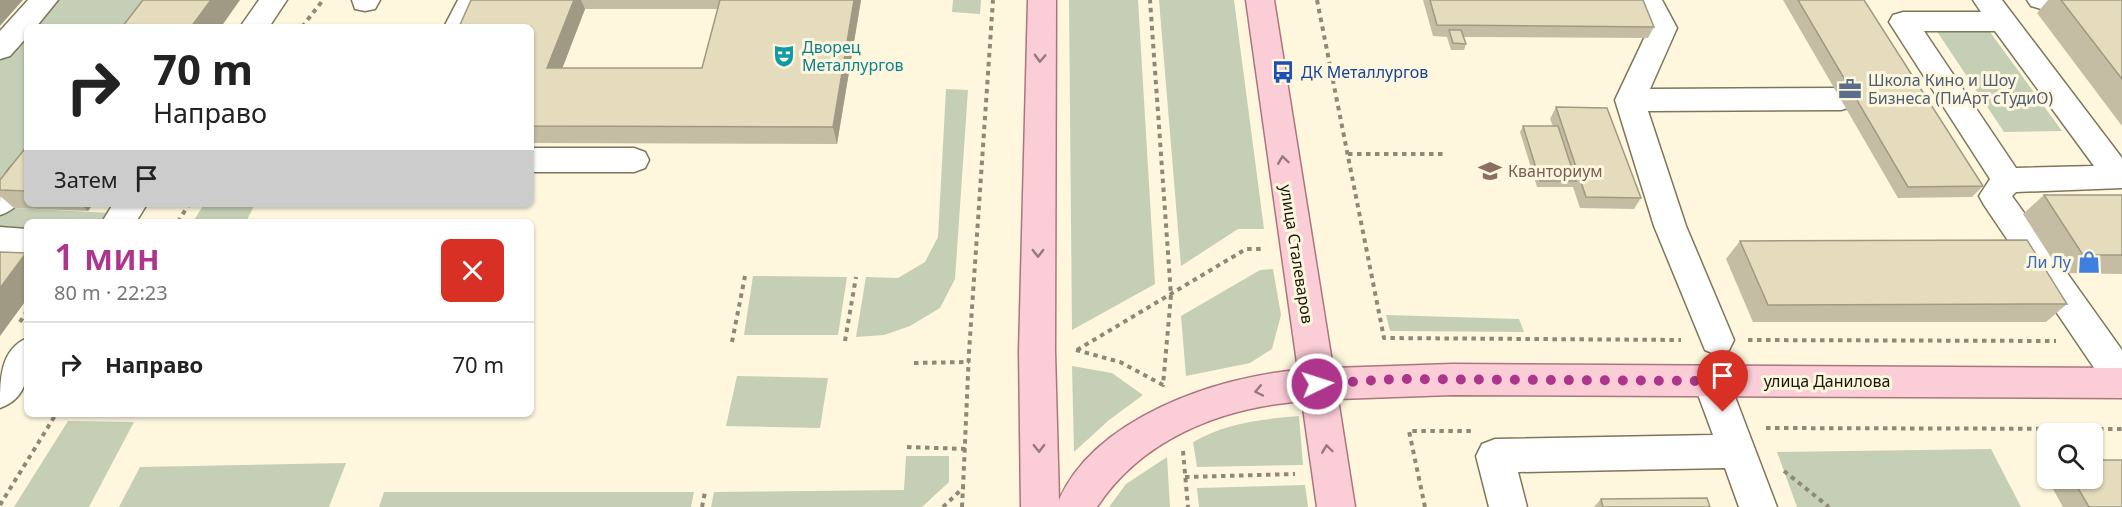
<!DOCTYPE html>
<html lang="ru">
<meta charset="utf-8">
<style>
body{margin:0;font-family:"Noto Sans",sans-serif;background:#f2f2f2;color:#222;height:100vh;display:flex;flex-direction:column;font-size:22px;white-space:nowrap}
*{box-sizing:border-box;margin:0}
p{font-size:20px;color:#767676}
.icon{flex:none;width:33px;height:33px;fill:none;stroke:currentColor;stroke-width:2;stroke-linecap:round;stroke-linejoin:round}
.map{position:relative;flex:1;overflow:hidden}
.panel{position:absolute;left:24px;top:219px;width:510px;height:198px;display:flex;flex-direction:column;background:#fff;border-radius:9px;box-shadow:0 2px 4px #0004}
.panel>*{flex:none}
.top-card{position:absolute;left:24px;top:24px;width:510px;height:183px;border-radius:9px;box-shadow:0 2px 4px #0004;background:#fff;color:#222;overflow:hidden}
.fabs{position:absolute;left:2037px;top:423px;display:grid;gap:12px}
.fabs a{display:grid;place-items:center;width:66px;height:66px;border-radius:9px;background:#fff;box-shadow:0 2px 4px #0004;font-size:30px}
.pin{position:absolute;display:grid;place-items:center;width:51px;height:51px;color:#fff;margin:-62px -26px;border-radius:50% 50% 50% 0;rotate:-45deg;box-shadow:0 0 6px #0007}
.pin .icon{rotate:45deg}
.me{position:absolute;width:66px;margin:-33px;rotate:86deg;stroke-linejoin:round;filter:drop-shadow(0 0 4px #0008)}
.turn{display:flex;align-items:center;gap:21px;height:126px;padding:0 30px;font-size:27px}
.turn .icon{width:78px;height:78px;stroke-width:2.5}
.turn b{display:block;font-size:42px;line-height:51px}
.then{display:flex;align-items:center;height:57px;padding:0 30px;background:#0003;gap:12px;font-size:22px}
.round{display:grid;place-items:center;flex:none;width:63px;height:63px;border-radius:9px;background:#f2f2f2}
.overview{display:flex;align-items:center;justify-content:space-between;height:102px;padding:0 30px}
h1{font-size:36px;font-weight:600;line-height:45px;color:#ad368c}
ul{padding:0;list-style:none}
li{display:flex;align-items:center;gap:18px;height:84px;padding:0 30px;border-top:2px solid #e0e0e0}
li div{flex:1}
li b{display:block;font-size:22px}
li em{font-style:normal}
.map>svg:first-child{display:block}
.green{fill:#c4cfb5}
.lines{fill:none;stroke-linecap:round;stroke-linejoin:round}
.minor-casing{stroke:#7d765a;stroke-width:3}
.major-casing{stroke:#aa767e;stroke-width:3}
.path{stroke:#8e8977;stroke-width:4;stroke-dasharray:4.5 4.5;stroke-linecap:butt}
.minor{fill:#fff;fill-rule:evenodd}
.major{fill:#fbcdd7;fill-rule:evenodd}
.wall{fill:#c4bda3;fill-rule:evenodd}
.shaded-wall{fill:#a09a84}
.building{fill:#e4dcbd;stroke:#a09a84;stroke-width:1.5}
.oneway{stroke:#957a7b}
.route{stroke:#ad368c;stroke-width:10;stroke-dasharray:0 18}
.labels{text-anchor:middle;stroke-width:6;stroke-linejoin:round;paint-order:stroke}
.culture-label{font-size:16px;fill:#0d838f;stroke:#fef7de;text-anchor:start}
.transit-label{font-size:16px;fill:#164399;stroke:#fef7de;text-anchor:start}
.service-label{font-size:16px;fill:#4e5e75;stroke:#fef7de;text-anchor:start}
.education-label{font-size:16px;fill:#785e54;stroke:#fef7de;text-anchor:start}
.street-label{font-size:16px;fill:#18150a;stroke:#fef7de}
.shop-label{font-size:16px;fill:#366cbe;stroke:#fef7de;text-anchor:end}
</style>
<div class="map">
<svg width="2122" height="507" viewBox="0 0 2122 507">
<rect width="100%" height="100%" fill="#fef7de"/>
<!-- green -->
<g class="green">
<path d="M49,0H154L133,27H27V161L0,195V56Z"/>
<path d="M953,0H981L980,14L952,12Z"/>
<path d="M1069,0H1138L1155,284L1072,330Z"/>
<path d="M1159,0H1234L1264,229H1238L1181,266Z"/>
<path d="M1985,25L2062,131L2004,132L1934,27Z"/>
<path d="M946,89L968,90L955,279L940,308L910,326L884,335L856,337L866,277L898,278L925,262L938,237Z"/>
<path d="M204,204H255L246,222H193Z"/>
<path d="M0,209L14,208L112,213L106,222H27V237L0,235Z"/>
<path d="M1273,269L1281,315L1272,349L1250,363L1186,376L1181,316L1260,270Z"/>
<path d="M753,276L847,277L838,335H744Z"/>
<path d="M1386,315L1519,319L1524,332L1390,331Z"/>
<path d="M1072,366L1112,373L1143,395L1109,420L1074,452Z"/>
<path d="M737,376L828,378L820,428L726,426Z"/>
<path d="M1299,416L1303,465L1197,467L1193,442C1225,423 1263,419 1299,416Z"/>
<path d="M68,421L134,422L89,507H14Z"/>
<path d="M1991,449L2021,507H1797L1777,452Z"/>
<path d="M906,456H949V482L922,507H711L714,492L904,490Z"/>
<path d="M1167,457L1170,507H1109L1126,484Z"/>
<path d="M346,463L329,507H119L140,467Z"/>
<path d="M1305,485L1308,507H1199L1197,488Z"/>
<path d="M384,492H694L691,507H379Z"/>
</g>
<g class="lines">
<!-- minor casing -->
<g class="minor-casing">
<g id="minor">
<path d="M28,0H58L36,27H27V37L10,56L0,59V31Z"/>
<path d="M259,0H287L269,27H240Z"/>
<path d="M352,0H380L375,9L365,11L355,9Z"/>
<path d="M458,0H486L472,27H444Z"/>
<path d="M1634,0H1662L1677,28L1650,89L1841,88L1851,91L1856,99L1851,107L1841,110L1648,111L1686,226L1734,340L1729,350L1717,355L1705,350L1654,226L1615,100L1649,28Z"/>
<path d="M1973,0H2002L2122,158V188L2016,192L2012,196L2122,350V394L2109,390L1984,205L1979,196L1990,179L1889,22L1893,15L1903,12H1981ZM1924,31H1995L2094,166L2016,168Z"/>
<path d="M2027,0H2122V10L2041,9L2031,6Z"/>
<path d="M531,148H634L645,152L649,160L645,168L634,172H531Z"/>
<path d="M27,157C27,182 28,206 0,215C0,189 0,167 27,157Z"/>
<path d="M113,204H147L136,222H102Z"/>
<path d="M0,227L27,229V255L0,253Z"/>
<path d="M27,338C27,367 33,396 0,408C0,379 0,350 27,338Z"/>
<path d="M1711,366L1724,370L1729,381L1777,507H1739L1725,468L1518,472L1527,507H1489L1476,456L1482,444L1495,439L1713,435L1693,381L1698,370Z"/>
</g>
</g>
<!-- major casing -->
<g class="major-casing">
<path id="major" d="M1028,0H1056L1055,351L1059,500C1095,418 1216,377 1298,370L1246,0H1274L1333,368L1452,364L2122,368V398L1452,395L1338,399L1355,507H1317L1302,401L1293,402C1217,410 1141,440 1097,507H1021L1019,351Z"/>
</g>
<!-- path -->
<g class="path">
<path d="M1317,0L1384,338L1681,340"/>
<path d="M302,27L323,0"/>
<path d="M1348,154H1444"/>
<path d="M178,222L189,204"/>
<path d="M20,322L27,311"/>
<path d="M1748,340L2056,341"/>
<path d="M845,341L856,277"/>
<path d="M732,342L745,276"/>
<path d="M1076,350L1120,362L1163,385L1171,295L1150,0"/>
<path d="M1077,350L1246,249H1263"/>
<path d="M914,363L969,362"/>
<path d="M1766,428L2122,429"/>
<path d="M907,447L966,449"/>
<path d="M1183,451L1188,507"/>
<path d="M1784,471L1829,507"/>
<path d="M1185,477L1295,474"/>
<path d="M0,505L56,414"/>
<path d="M702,507L705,492"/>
<path d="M943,507L963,488L969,352L993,0"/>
<path d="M962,507L963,488"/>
<path d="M1425,507L1409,431H1473"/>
</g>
<!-- minor -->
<use href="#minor" class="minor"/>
<!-- major -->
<use href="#major" class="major"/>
</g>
<!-- wall -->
<g class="wall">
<path d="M471,0H861L837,144L531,143V27ZM585,9H718L702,68H562Z"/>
<path d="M1423,0H1643L1654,27L1648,38L1463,37L1466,44L1464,50H1451L1447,37L1433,36Z"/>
<path d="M1783,0H1864L1983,186L1972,197L1898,198Z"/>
<path d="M2048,0H2122V126L2037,13Z"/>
<path d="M1556,107L1641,198L1634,209L1580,208L1573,187H1537L1520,132L1523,126H1553L1550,119Z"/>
<path d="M27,146V204H93L88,211L14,208L0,196V180Z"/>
<path d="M2044,195H2122V274L2061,273L2023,214Z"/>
<path d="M1740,241L2067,304L2046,322H1753L1726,259Z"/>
<path d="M2048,470V478H2092L2122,507H2063L2044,473Z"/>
<path d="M1601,499L1710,507H1594Z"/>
</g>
<!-- shaded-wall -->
<g class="shaded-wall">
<path d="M0,0H23L0,26Z"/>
<path d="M211,0H240L221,27H191Z"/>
<path d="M574,0H581L585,9L556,85L547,68Z"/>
<path d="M854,0H861L837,144L833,127Z"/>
<path d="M80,204H93L88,211Z"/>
<path d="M26,253L27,299L0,336V288Z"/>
</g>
<!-- building -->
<g class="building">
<path d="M143,0H211L191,27H122Z"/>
<path d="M471,0H574L547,68H702L720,0H854L833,127L531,126V27H459Z"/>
<path d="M1430,0H1643L1654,27L1437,25Z"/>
<path d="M1798,0H1864L1983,186L1908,187Z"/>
<path d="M2061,0H2122V79Z"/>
<path d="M1449,30H1461L1466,44L1453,43Z"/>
<path d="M1556,107L1607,108L1641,198L1586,197Z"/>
<path d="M1523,126H1558L1576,181H1540Z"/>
<path d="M27,146V191L0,190V180Z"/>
<path d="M2044,195H2122V255H2083Z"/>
<path d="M2027,240L2067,304L1768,305L1740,241Z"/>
<path d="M0,252L26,253L0,288Z"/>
<path d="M2092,460H2122V507H2089L2072,478H2092Z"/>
<path d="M1707,498L1710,507H1603L1601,499Z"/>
</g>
<!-- one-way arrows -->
<defs><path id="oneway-chevron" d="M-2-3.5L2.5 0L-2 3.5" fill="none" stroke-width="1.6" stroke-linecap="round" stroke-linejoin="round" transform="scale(1.5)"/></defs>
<g class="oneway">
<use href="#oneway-chevron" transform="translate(1040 58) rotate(92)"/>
<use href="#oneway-chevron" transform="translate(1283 160) rotate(-98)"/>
<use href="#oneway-chevron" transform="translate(1038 253) rotate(90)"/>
<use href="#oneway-chevron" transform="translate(1259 391) rotate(168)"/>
<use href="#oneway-chevron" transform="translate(1039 448) rotate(89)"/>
<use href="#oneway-chevron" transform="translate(1327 449) rotate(-98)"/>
</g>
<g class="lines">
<!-- route -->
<path class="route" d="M1317,384L1395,379L1711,381L1723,412"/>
</g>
<!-- icons -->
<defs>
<g id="theatre-bare" transform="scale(1.8)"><path d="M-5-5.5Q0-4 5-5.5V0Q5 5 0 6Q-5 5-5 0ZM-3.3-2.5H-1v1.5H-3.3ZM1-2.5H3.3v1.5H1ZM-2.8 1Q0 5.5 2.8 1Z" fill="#0f9aa8" stroke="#fef7de" stroke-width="2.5" paint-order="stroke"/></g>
<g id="bus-bare" transform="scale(1.8)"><path d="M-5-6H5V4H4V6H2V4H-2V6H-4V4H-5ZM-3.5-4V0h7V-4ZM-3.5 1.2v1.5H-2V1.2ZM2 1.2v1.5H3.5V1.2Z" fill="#1a4fb4" stroke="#fef7de" stroke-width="2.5" paint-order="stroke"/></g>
<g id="office-bare" transform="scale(1.8)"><path d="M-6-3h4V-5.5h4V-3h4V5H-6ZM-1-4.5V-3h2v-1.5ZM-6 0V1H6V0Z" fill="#5c6f8a" stroke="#fef7de" stroke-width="2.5" paint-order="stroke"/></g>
<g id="university-bare" transform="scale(1.8)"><path d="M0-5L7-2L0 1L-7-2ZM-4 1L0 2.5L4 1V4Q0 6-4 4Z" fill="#8d6e63" stroke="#fef7de" stroke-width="2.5" paint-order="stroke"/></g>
<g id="shop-bare" transform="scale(1.8)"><path d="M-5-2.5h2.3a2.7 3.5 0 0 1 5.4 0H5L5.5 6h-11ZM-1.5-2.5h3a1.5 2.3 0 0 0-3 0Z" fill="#3f7fe0" stroke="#fef7de" stroke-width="2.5" paint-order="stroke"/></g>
</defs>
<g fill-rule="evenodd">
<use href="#theatre-bare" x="784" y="56"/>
<use href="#bus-bare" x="1283" y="72"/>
<use href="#office-bare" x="1850" y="89"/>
<use href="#university-bare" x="1490" y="171"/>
<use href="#shop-bare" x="2089" y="262"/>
</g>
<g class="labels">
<!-- culture labels -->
<g class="culture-label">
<text x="802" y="53">Дворец<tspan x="802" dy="18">Металлургов</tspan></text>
</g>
<!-- transit labels -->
<g class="transit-label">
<text x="1301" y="78">ДК Металлургов</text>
</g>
<!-- service labels -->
<g class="service-label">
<text x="1868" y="86">Школа Кино и Шоу<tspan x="1868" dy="18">Бизнеса (ПиАрт сТудиО)</tspan></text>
</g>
<!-- education labels -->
<g class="education-label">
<text x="1508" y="177">Кванториум</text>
</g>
<!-- street labels -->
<g class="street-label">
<text transform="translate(1297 254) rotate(81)" y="6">улица Сталеваров</text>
<text x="1827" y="387">улица Данилова</text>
</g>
<!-- shop labels -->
<g class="shop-label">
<text x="2071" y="268">Ли Лу</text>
</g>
</g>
</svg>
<div class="fabs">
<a><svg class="icon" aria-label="search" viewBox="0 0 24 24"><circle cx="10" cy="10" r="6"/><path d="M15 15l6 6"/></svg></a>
</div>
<div class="pin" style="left:1723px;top:412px;background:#d93025"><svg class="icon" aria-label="arrive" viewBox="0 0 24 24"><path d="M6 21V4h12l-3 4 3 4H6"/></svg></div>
<svg class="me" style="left:1317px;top:384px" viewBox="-20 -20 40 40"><circle r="17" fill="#ad368c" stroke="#fff" stroke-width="3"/><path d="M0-11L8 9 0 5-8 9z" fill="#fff"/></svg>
<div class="top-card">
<div class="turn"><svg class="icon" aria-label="right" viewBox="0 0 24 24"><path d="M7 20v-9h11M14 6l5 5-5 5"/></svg><div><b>70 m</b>Направо</div></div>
<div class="then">Затем<svg class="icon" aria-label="arrive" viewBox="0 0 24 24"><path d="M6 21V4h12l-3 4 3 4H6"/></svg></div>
</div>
<section class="panel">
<div class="overview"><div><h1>1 мин</h1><p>80 m · 22:23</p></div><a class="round" style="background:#d93025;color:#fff"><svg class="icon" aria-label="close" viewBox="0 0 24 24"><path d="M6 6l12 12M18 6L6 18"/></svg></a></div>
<ul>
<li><svg class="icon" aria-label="right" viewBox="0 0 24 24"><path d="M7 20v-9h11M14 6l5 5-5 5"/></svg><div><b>Направо</b></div><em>70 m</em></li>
</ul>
</section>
</div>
